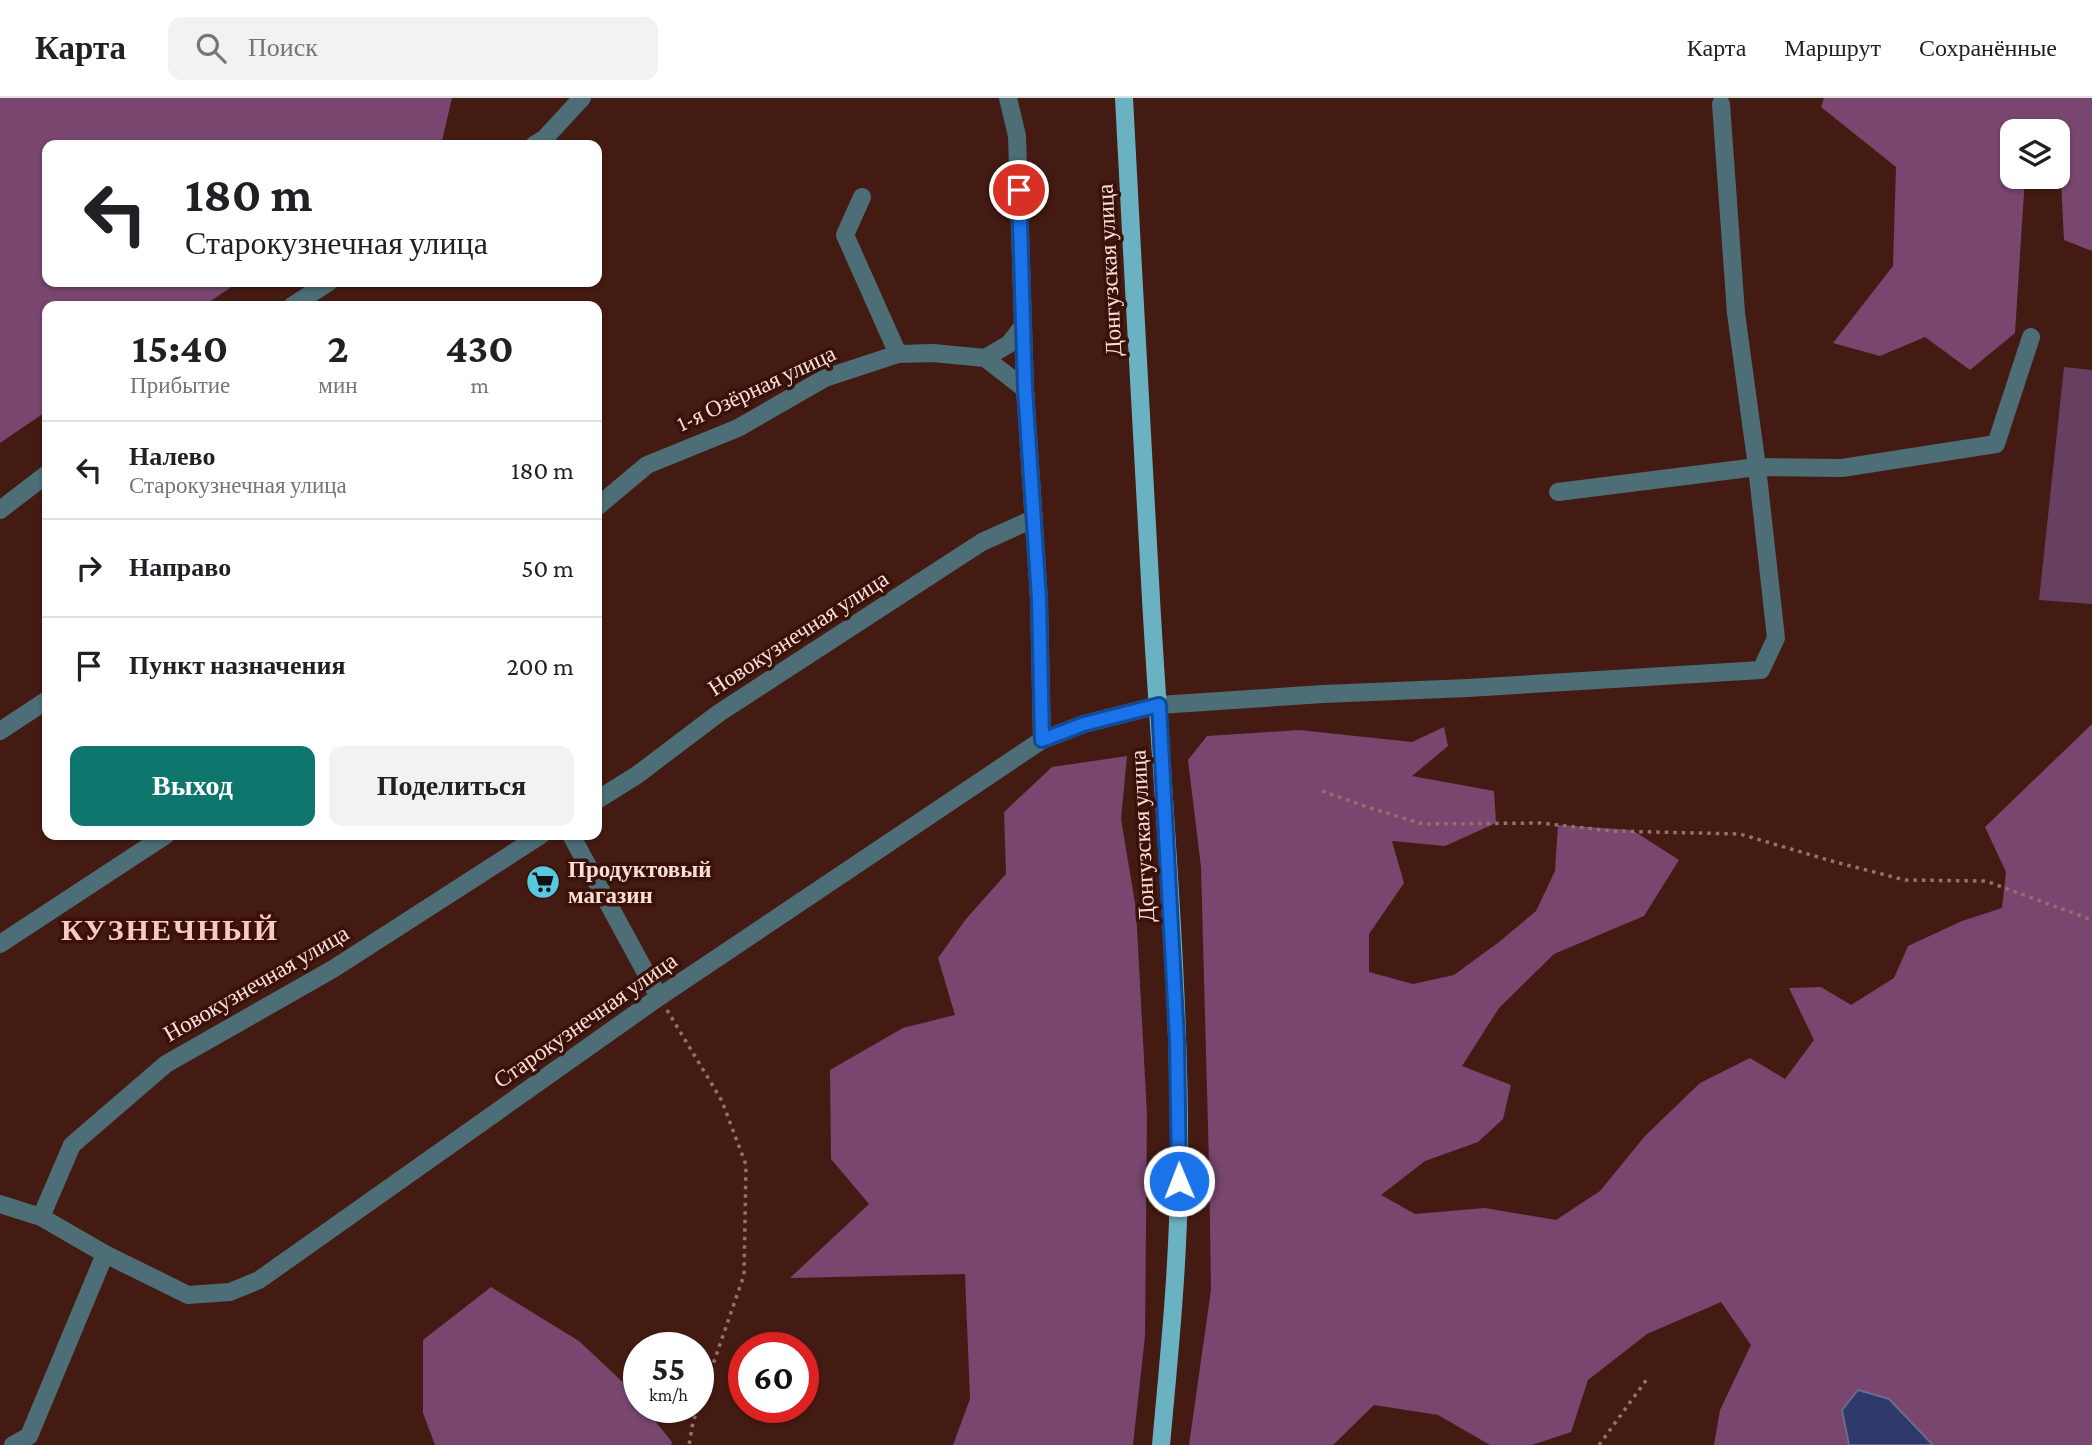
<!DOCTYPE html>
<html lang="ru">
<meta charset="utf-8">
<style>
body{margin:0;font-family:"Crimson Pro",serif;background:#f2f2f2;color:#202124;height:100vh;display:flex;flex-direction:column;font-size:26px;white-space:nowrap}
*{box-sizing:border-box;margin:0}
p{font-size:23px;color:#757577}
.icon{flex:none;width:38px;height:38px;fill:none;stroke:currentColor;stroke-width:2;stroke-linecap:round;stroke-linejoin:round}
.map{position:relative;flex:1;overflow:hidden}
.details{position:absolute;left:42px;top:203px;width:560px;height:539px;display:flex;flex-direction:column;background:#fff;border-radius:14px;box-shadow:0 2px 5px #0004}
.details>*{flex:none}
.guide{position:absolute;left:42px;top:42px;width:560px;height:147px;border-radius:14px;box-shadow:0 2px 5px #0004;background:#fff;color:#202124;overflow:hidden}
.tools{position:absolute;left:2000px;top:21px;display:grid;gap:14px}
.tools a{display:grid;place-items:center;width:70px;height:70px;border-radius:14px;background:#fff;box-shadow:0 2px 5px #0004;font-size:35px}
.speed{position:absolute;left:623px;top:1234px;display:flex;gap:14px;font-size:35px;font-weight:700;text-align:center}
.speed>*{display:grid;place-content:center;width:91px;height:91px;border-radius:50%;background:#fff;box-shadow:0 2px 5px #0004;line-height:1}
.speed small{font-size:18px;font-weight:400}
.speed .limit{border:10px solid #d22;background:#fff;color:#111}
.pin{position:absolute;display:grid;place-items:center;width:60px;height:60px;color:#fff;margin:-30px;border:4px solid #fff;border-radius:50%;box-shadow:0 2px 7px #0007}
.me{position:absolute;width:77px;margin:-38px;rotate:359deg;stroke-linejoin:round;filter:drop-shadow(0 0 5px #0008)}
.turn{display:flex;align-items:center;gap:24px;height:147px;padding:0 28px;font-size:32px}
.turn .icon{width:91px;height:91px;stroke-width:2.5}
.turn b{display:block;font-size:49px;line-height:60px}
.eta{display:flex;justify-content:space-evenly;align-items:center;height:119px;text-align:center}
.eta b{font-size:42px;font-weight:700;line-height:49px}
.primary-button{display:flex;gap:14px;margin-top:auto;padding:14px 28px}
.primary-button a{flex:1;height:80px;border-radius:14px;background:#0f766e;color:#fff;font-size:28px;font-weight:700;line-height:80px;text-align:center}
.primary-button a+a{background:#f2f2f2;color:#202124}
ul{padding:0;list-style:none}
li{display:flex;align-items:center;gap:21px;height:98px;padding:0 28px;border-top:2px solid #e0e0e0}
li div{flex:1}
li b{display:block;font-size:26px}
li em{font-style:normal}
header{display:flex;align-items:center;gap:42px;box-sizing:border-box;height:98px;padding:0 35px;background:#fff;border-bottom:2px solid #e0e0e0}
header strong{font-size:33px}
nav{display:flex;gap:38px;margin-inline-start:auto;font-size:24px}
.search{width:490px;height:63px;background:#f2f2f2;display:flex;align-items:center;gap:18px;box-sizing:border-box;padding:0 24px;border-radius:14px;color:#757577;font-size:26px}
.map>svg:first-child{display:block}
.green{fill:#673f60}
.forest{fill:#78466f}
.water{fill:#2f386b;stroke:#6c6a8b;stroke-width:2}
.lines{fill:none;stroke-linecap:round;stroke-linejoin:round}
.path{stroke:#947169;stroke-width:3.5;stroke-dasharray:3.5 5;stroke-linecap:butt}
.minor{stroke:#4d6e76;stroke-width:18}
.major{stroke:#6ab2c2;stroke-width:18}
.route-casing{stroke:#114b97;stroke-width:18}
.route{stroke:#1a73e8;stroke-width:12}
.labels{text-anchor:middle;stroke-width:7;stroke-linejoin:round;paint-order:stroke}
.street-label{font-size:23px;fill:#faded7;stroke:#391108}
.poi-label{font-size:23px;font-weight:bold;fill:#faded7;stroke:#391108;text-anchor:start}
.district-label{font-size:30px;font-weight:bold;letter-spacing:2px;fill:#f8cbc0;stroke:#391108}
</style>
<header>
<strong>Карта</strong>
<div class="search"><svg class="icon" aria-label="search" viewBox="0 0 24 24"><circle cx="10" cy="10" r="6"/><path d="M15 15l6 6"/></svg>Поиск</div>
<nav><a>Карта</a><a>Маршрут</a><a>Сохранённые</a></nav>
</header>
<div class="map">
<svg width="2092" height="1347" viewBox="0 0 2092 1347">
<rect width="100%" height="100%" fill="#441b12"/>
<!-- green -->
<path class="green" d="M2064,269L2092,272V506L2039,502Z"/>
<!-- forest -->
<g class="forest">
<path d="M0,0H452L441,47H47V184H239L203,208H47V313L0,345Z"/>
<path d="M1824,0H2092V153L2064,142L2061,83L2052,79H2058V33H2012V79H2025L2015,235L1970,272L1925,239L1880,258L1833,245L1893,168L1896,69L1821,9Z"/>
<path d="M2092,626V1347H1714L1720,1312L1751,1247L1721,1204L1647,1236L1588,1282L1571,1334L1532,1347H1490L1438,1317L1374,1307L1333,1347H1189L1211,1192L1209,1066L1201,769L1188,662L1207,638L1299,632L1412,644L1444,629L1448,648L1412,678L1494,693L1496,725L1445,748L1392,743L1404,785L1369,836V874L1413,886L1454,877L1499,844L1536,813L1555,773L1558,727L1632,732L1679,762L1644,818L1554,856L1499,910L1462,968L1511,987L1503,1021L1478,1044L1425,1063L1381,1097L1415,1116L1485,1110L1556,1122L1600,1093L1645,1038L1700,985L1750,960L1785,981L1814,942L1789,890L1821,889L1851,907L1894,880L1908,848L1962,823L2002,810L2006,774L1985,729Z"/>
<path d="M1127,658L1121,721L1136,811L1147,1017L1145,1238L1133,1347H953L970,1301L965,1176L790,1180L869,1106L831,1061L830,972L903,930L955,917L938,860L966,821L1006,776L1004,714L1052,669Z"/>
<path d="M491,1189L579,1243L630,1291L639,1302V1309H644L672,1344L671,1347H435L423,1315V1242Z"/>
</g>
<!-- water -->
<path class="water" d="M1858,1292L1889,1301L1933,1347H1849L1842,1312Z"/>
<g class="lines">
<!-- path -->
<g class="path">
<path d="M1322,693L1370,710L1423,726L1540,725L1611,733L1740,736L1835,764L1905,782L1986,783L2092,822"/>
<path d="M667,912L722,1003L746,1067L744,1177L693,1324L689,1347"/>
<path d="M1599,1347L1647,1281"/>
</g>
<!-- minor -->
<g class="minor">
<path d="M1008,0L1017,38L1025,291L1039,501L1042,642"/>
<path d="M534,47L544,41L582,0"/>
<path d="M862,99L845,137L898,256"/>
<path d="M292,208L329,184"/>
<path d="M985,260L1009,246L1023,228"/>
<path d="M1558,394L1757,369L1842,370L1996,346L2031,239"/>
<path d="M597,409L647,367L738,330L825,280L898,256L933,255L985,260L1025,291"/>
<path d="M0,412L47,376"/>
<path d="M0,633L47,602"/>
<path d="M597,702L637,677L719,615L982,444L1033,421"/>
<path d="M571,737L659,899"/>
<path d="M0,846L166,737"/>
<path d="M0,1106L41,1119L105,1156L188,1197L230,1194L259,1182L659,899L1042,642L1084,626L1159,607L1323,596L1468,590L1761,572L1776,540L1757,369L1736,215L1721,6"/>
<path d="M41,1119L72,1047L166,966L333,871L541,737"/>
<path d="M13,1347L29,1338L105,1156"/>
</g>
<!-- major -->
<path class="major" d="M1124,0C1133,167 1141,334 1151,501C1162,695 1181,889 1179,1083C1178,1171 1169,1259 1161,1347"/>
</g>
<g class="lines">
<!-- route casing -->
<g class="route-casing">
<path id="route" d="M1019,92L1025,291L1039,501L1042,642L1084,626L1159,607L1177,942L1179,1083"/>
</g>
<!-- route -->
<use href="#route" class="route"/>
</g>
<!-- icons -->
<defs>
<g id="supermarket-disc" transform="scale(1.75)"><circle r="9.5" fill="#56c9e1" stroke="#391108"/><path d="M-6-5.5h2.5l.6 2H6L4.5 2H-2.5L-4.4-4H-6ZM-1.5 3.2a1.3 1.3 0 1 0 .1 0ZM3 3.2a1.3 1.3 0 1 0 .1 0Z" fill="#111"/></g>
</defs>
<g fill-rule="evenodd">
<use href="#supermarket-disc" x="543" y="784"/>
</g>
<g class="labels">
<!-- street labels -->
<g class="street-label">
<text transform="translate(1109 172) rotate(-93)" y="8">Донгузская улица</text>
<text transform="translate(756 290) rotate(-25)" y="8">1-я Озёрная улица</text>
<text transform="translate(798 535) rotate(-33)" y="8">Новокузнечная улица</text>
<text transform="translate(1142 738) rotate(-93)" y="8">Донгузская улица</text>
<text transform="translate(256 885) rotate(-30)" y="8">Новокузнечная улица</text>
<text transform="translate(585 922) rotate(-35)" y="8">Старокузнечная улица</text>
</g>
<!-- poi labels -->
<g class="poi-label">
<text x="568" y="779">Продуктовый<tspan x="568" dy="26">магазин</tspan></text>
</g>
<!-- district labels -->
<g class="district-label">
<text x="170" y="842">КУЗНЕЧНЫЙ</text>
</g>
</g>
</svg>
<div class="tools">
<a><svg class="icon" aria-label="layers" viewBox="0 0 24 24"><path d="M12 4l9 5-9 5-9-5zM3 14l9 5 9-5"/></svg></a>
</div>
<div class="speed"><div>55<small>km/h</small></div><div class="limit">60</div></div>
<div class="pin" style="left:1019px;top:92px;background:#d93025"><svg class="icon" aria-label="arrive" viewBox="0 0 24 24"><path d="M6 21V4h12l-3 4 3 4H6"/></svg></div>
<svg class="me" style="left:1179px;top:1083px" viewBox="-20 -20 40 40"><circle r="17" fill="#1a73e8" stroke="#fff" stroke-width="3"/><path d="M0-11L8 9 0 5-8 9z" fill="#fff"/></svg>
<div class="guide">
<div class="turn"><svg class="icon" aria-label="left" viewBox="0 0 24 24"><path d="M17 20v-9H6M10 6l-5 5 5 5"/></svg><div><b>180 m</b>Старокузнечная улица</div></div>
</div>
<section class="details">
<div class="eta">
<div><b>15:40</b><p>Прибытие</p></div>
<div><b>2</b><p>мин</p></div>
<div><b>430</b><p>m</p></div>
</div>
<ul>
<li><svg class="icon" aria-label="left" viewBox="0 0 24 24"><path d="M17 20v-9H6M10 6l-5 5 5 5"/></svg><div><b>Налево</b><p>Старокузнечная улица</p></div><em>180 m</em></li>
<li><svg class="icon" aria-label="right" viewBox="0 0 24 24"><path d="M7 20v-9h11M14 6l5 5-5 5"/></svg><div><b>Направо</b></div><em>50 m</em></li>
<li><svg class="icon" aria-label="arrive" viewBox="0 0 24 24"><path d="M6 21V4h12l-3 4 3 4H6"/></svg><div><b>Пункт назначения</b></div><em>200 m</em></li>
</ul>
<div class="primary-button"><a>Выход</a><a>Поделиться</a></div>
</section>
</div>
